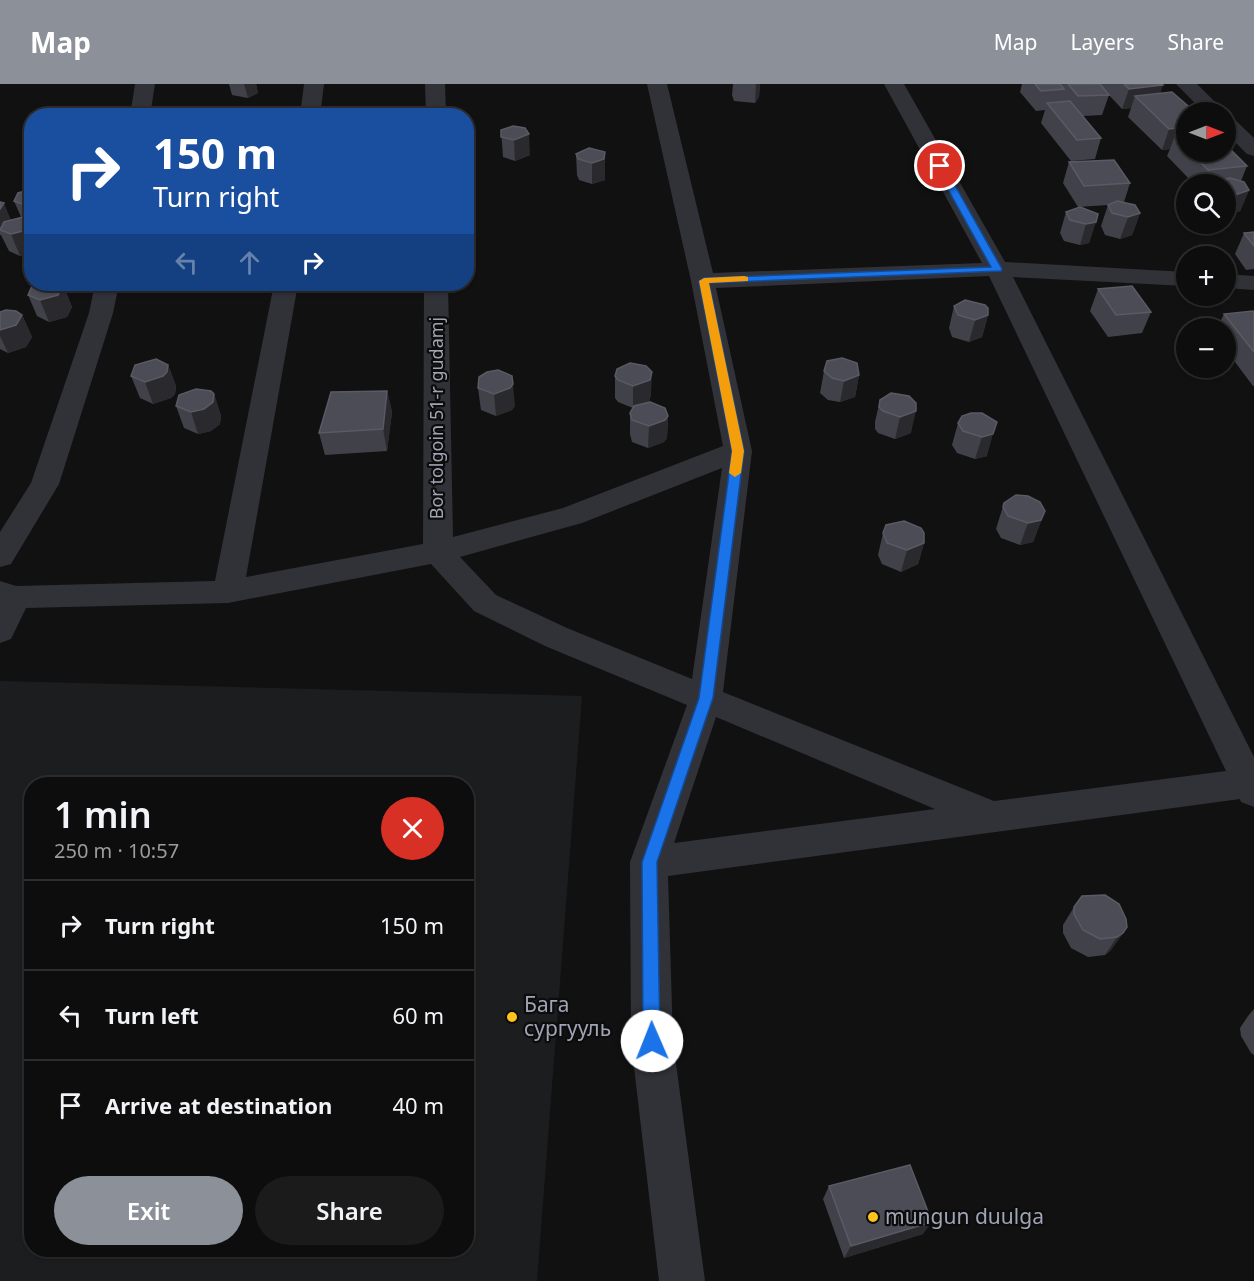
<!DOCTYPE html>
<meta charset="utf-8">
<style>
body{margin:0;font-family:"Noto Sans",sans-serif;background:#1b1b1c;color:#f1f3f6;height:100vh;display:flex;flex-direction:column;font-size:22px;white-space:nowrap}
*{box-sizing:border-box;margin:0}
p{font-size:20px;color:#9a9c9e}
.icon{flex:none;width:33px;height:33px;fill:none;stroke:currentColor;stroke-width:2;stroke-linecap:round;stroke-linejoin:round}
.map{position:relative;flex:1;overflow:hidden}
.details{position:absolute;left:24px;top:693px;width:450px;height:480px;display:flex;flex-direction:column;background:#0d0d0e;border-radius:24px;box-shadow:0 2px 4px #0004,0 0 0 2px #2d2d2e}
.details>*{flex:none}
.top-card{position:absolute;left:24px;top:24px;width:450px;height:183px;border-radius:24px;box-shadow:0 2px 4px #0004,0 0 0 2px #2d2d2e;background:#1a4fa0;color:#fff;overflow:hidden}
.needle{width:39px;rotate:90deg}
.fabs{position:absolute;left:1176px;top:18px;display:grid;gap:12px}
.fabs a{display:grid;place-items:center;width:60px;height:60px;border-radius:50%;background:#0d0d0e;box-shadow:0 2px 4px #0004,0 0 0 2px #2d2d2e;font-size:30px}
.pin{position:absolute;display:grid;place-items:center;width:51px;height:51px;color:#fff;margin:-26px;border:3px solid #fff;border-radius:50%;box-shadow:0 2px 6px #0007}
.me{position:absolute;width:66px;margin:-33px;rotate:359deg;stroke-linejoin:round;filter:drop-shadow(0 0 4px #0008)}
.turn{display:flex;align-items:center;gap:21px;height:126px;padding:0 30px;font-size:27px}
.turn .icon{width:78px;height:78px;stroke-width:2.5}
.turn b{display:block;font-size:42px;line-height:51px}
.lanes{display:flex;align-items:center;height:57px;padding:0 30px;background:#0003;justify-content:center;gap:30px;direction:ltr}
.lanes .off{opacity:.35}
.round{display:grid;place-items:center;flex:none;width:63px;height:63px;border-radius:32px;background:#1b1b1c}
.summary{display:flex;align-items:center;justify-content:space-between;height:102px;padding:0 30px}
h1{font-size:36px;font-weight:600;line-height:45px}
.button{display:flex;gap:12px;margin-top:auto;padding:12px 30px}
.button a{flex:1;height:69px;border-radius:36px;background:#8c9099;color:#fff;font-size:24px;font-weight:600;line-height:69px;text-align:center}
.button a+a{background:#1b1b1c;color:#f1f3f6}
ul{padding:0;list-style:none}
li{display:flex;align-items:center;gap:18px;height:90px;padding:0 30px;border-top:2px solid #2d2d2e}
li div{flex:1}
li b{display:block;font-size:22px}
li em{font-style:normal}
header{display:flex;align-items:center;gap:36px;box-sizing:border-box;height:84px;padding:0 30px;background:#8c9099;color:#fff}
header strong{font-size:28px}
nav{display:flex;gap:33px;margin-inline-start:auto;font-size:21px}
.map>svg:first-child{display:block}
.built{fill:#1c1d1f;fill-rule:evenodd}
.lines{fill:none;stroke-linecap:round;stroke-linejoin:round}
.minor{fill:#313238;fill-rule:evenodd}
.wall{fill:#414149}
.shaded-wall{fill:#2a2a2e}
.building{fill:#4b4c55;stroke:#595a64;stroke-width:1.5}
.route{fill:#1a73e8;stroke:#114b97;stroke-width:1.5}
.slow{fill:#f59e0b}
.poi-dot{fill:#ffc31c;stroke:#0c0c0d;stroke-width:2}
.labels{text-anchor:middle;stroke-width:4.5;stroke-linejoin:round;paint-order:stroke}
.street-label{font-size:18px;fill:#a0a5b5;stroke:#0c0c0d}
.near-poi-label{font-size:21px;fill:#a0a5b5;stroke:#0c0c0d;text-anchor:start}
</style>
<header>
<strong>Map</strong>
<nav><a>Map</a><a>Layers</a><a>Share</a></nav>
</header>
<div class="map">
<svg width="1254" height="1197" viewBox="0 0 1254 1197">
<rect width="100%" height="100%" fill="#111112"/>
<!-- built -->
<path class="built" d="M0,597L582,612L537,1197H0ZM32,700H466V1166H32Z"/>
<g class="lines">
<!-- minor -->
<g class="minor">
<path d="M135,0H155L150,32H130Z"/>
<path d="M304,0H324L320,32H300Z"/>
<path d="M425,0H445L446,32H426Z"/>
<path d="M647,0H667L713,189L982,179L884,0H904L1005,178L1186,188V202L1013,193L1254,673V723L1241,718L1240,715L668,792L673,957L705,1197H659L631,957L630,778L687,621L545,562L474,527L431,480L228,519L26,524L11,555L0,559V497L16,502L215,497L274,200H298L246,493L423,460L424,200H448L453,453L563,424L723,362L691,197ZM989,192L1226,687L994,717L723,608L752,367L716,204ZM722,384L692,595L567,544L496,511L460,473L582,439ZM716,633L935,725L674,759Z"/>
<path d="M1176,0H1197L1225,28H1204Z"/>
<path d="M1226,32L1233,34L1254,54V72L1247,70L1226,49Z"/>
<path d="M1226,190L1254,192V206L1226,204Z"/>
<path d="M95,200H119L113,229L59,400L11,480L0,483V448L31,399L89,229Z"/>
</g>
</g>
<!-- wall -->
<g class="wall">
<path d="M229,0H256L258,9L248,14L232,11Z"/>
<path d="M733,0H760L759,13L755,19L734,17L732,11Z"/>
<path d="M1022,0H1162L1160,9L1186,28V68H1226L1247,82L1241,97L1249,106L1240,127L1229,131L1226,130V100H1194L1167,72L1170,65L1162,66L1128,33L1131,24L1122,25L1109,11L1102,31L1083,32L1101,54L1095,75L1071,77L1041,39L1045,26L1036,27L1020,8Z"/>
<path d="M501,46L530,71L515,77L503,73Z"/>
<path d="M605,68V96L592,100L579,96L577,91L576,70Z"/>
<path d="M1069,78L1130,99L1124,118L1140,129L1132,151L1120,155L1105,151L1101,142L1108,121L1078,123L1063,99Z"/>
<path d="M32,105V168L20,172L9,167L1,151H0V118L11,136L21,133L14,117Z"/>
<path d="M1066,128L1098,130L1089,159L1080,161L1064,157L1060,149Z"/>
<path d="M1254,148V185L1246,186L1235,170L1244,149Z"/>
<path d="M63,201L72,223L67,233L49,238L37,232L28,211Z"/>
<path d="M1098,205L1151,228L1142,249L1108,253L1090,227Z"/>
<path d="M954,222L988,231L982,253L969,258L952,253L949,244Z"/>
<path d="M0,228L22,231L32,253L26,263L8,269L0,265Z"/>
<path d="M1254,229V302H1253L1226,266V244H1217L1224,230Z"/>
<path d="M168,281L176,302L175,310L171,314L153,320L140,314L131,292Z"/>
<path d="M824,287L859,291L855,313L840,318L828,316L820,309Z"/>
<path d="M615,292L651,310L649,318L668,332L667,354L664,358L648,364L632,358L630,350V329L633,324L618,318L615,314Z"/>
<path d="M479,293L515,322L512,326L496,332L481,326L478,304Z"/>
<path d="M387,307L392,328L387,367L325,371L319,349Z"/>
<path d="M891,309L911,349L895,355L878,349L875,345V338L880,316Z"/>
<path d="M214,310L221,332L220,340L211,347L198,350L184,344L176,322Z"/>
<path d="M982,329L987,372L975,375L957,369L952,361L958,339Z"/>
<path d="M1004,419L1045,427L1033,458L1020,461L1001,454L996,445Z"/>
<path d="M883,449L924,459L918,480L901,488L882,480L878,471Z"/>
<path d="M1074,823L1123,849L1110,867L1105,871L1088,873L1071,864L1063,849V841Z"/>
<path d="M1254,925V971L1251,969L1241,952L1240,944L1248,932Z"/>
<path d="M829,1102L923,1150L844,1174L823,1115Z"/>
</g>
<!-- shaded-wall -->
<g class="shaded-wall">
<path d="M244,0H256L258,9L248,14Z"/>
<path d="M756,0H760L759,13L755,19Z"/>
<path d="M1163,1L1156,22L1135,12L1131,24L1122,25L1129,5Z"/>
<path d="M1186,43V63L1175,51L1170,65L1162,66L1169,45Z"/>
<path d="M529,50L530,71L515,77L514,56Z"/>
<path d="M605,68V96L592,100V79Z"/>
<path d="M1249,106L1240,127L1229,131L1238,110Z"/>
<path d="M4,119L13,141L0,146V125Z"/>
<path d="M32,119V137L25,121Z"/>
<path d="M1140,129L1132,151L1120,155L1128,133Z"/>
<path d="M32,138V168L20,172L11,150Z"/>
<path d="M1096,138L1089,159L1080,161L1086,140Z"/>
<path d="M63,201L72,223L67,233L49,238L40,216Z"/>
<path d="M22,231L32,253L26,263L8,269L0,252V246Z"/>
<path d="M988,231L982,253L969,258L975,236Z"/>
<path d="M168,281L176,302L175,310L171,314L153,320L145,298Z"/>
<path d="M652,288L651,310L649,318L633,324V302Z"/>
<path d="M859,291L855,313L840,318L844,297Z"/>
<path d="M513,300L515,322L512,326L496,332L494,310Z"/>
<path d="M387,307L392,328L387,367L383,345Z"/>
<path d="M214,310L221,332L220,340L211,347L198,350L191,328Z"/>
<path d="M916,327L911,349L895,355L900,333Z"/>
<path d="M668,332L667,354L664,358L648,364L649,342Z"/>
<path d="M993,350L987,372L975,375L982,353Z"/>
<path d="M1045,427L1033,458L1020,461L1028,439Z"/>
<path d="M924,459L918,480L901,488L907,466Z"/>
<path d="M1123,849L1110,867L1105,871L1117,853Z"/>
<path d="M932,1138L923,1150L844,1174L851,1162Z"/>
</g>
<!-- building -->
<g class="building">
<path d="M1035,0H1060L1064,5L1041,7Z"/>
<path d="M1068,0H1100L1109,11L1078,12Z"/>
<path d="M1124,0H1162L1163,1L1129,5Z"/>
<path d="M1172,8L1195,28H1186V43L1169,45L1135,12Z"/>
<path d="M1070,17L1101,54L1077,56L1047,19Z"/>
<path d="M513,42L525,44L529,50L514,56L501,53V46Z"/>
<path d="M1186,50V64L1175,51Z"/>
<path d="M1226,61L1247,82L1208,86L1190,68H1226Z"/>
<path d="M589,64L605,68L604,75L592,79L578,75L576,70Z"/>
<path d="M1114,76L1130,99L1084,102L1069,78Z"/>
<path d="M1230,94L1244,98L1249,106L1238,110L1226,106V100H1219L1218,97Z"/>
<path d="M32,105V119L25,121L14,117L18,109Z"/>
<path d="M1117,117L1135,121L1140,129L1128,133L1112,129L1108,121Z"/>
<path d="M0,118L4,119L0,125Z"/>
<path d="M1080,123L1098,130L1096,138L1086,140L1070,136L1066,128Z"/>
<path d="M23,133L32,137V138L27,146L11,150L0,146L4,138Z"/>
<path d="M1254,148V162L1244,149Z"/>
<path d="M38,200H58L63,201L58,211L40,216L28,211L32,202Z"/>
<path d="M1132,202L1151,228L1116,231L1098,205Z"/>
<path d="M965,216L985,221L988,224V231L975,236L958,231L954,222Z"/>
<path d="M6,226L16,227L22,231L16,241L0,246V228Z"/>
<path d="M1253,227L1254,229V268L1224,230Z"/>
<path d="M842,274L857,279L859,291L844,297L832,294L824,287L827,277Z"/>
<path d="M156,275L168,281L167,288L163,292L145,298L131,292L135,281Z"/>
<path d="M630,279L646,282L652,288L650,296L633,302L618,296L615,292L617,285Z"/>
<path d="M498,286L512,292L513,300L510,304L494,310L478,304L479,293L487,288Z"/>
<path d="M196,305L211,307L214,310L213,318L204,325L191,328L176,322L179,311Z"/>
<path d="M387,307L383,345L319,349L331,308Z"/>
<path d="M891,309L909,312L916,319V327L900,333L883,327L879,323L880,316Z"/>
<path d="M650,318L665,324L668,332L665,336L649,342L632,336L630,329L634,322Z"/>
<path d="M971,329H982L997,338L993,350L982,353L963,347L958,339L962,332Z"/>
<path d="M1016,411L1028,412L1040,418L1045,427L1041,436L1028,439L1008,432L1003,423L1004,419Z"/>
<path d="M904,437L921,444L924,449V459L907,466L887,459L883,449L886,441Z"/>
<path d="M1105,811L1119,820L1126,835L1127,843L1123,849L1117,853L1100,855L1083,846L1074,830V823L1082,812Z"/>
<path d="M910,1081L932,1138L851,1162L829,1102Z"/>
</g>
<!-- route -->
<path class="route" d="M940,80L944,82L1002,185L1001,187L709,199L744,367L713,614L657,778L660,957L658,963L652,965L646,963L643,957L642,778L699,614L732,367L699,197L704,194L991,183L935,82Z"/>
<!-- slow -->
<path class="slow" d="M744,192L748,193V197L709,199L744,367L741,389L735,393L729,389L732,367L699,197L704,194Z"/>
<!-- markers -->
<g class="poi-dot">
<circle cx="512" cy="933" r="6"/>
<circle cx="873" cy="1133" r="6"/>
</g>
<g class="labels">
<!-- street labels -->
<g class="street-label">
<text transform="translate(437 334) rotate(-90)" y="6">Bor tolgoin 51-r gudamj</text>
</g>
<!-- near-poi labels -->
<g class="near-poi-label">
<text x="524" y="928">Бага<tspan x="524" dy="24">сургууль</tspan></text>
<text x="885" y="1140">mungun duulga</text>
</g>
</g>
</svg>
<div class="fabs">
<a><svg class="needle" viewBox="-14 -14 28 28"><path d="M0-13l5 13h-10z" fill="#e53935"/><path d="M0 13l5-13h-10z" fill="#9a9c9e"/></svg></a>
<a><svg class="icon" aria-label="search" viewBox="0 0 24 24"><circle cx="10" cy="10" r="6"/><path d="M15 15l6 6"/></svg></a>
<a>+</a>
<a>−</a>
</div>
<div class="pin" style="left:940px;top:82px;background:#d93025"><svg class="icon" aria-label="arrive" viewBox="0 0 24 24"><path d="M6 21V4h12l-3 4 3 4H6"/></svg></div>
<svg class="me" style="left:652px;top:957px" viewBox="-20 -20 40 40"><circle r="19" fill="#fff"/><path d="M0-13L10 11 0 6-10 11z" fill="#1a73e8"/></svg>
<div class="top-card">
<div class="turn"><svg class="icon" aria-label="right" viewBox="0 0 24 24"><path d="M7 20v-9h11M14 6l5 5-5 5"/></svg><div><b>150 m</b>Turn right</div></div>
<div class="lanes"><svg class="icon off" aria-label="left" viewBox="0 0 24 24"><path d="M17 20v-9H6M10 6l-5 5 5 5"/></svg><svg class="icon off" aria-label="ahead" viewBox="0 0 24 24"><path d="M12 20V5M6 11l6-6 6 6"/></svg><svg class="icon" aria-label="right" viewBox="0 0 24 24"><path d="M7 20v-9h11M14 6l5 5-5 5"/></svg></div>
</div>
<section class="details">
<div class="summary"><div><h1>1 min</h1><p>250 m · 10:57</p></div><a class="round" style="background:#d93025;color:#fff"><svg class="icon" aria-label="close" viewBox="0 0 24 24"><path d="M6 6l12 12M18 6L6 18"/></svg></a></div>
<ul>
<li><svg class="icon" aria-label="right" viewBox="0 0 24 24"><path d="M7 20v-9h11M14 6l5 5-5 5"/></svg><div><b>Turn right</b></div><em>150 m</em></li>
<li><svg class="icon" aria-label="left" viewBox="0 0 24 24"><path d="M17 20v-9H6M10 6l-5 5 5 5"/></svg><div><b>Turn left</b></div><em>60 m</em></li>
<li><svg class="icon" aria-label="arrive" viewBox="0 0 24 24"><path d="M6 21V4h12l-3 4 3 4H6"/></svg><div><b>Arrive at destination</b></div><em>40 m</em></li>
</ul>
<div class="button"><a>Exit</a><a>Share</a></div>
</section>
</div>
